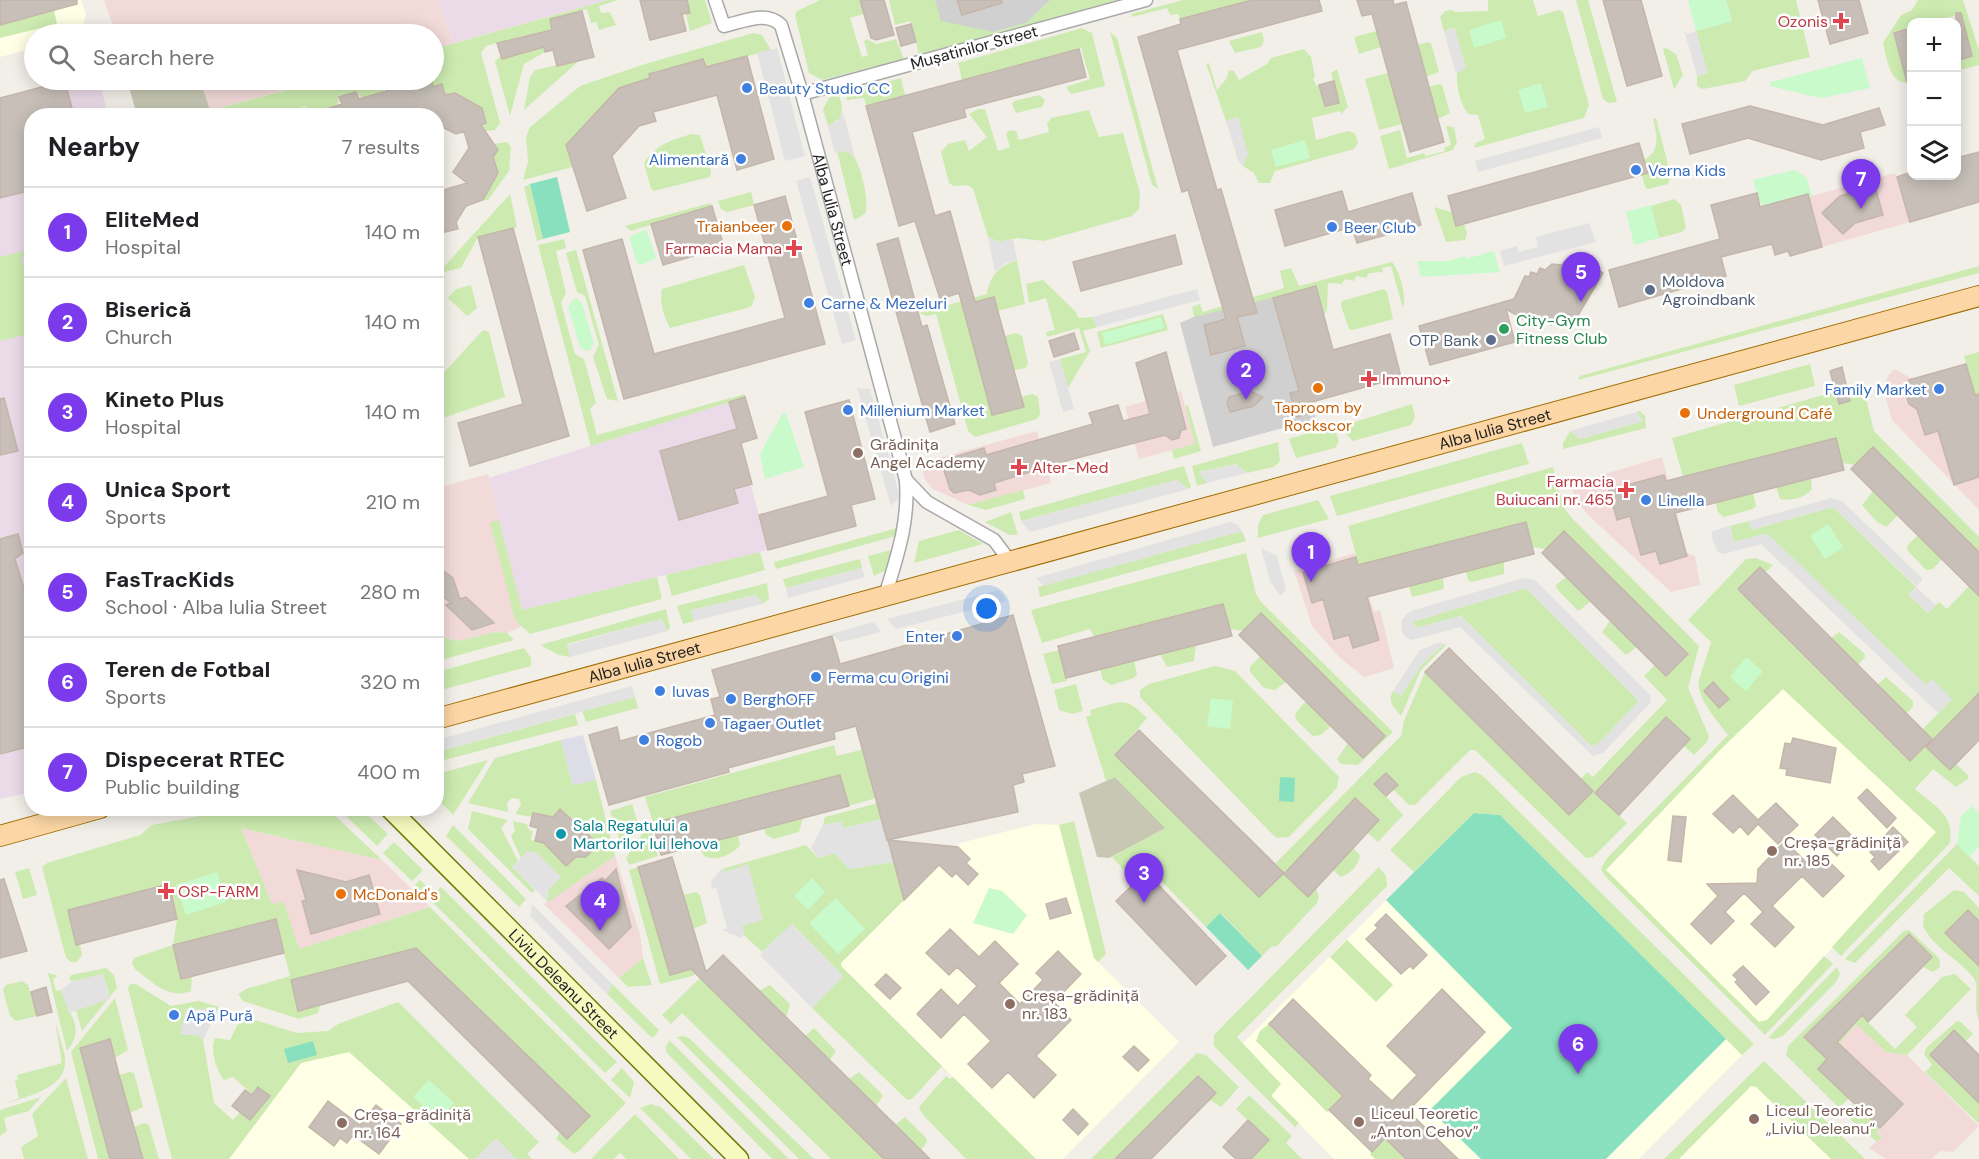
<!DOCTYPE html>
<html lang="en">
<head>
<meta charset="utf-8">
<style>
  body { margin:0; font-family:"DM Sans",sans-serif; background:#f6f6f6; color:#202124 }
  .controls { position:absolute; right:18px; top:18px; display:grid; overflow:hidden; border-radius:12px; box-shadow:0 3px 15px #0003 }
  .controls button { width:54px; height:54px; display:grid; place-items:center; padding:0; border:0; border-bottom:2px solid #e0e0e0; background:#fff; color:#202124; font:30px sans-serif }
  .you { position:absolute; left:987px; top:609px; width:21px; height:21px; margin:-15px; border:4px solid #fff; border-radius:50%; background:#1a73e8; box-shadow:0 0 0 9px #1a73e833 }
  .badge { display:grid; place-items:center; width:39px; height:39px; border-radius:50%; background:#7c3aed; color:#fff; font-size:20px; font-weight:700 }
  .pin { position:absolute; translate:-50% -50px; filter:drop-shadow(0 2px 3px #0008) }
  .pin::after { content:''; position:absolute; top:32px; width:21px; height:18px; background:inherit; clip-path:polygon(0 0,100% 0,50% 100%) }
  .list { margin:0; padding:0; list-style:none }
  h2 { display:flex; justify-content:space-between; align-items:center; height:78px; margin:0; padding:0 24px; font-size:26px }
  h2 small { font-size:20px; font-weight:400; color:#757577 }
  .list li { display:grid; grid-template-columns:39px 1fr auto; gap:18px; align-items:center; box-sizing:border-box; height:90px; padding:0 24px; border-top:2px solid #e0e0e0 }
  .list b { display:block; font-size:22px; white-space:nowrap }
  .list p { margin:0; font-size:20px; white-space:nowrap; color:#757577 }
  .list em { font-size:20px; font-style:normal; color:#757577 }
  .icon { flex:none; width:33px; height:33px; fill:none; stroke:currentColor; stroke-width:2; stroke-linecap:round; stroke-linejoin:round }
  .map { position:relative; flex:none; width:1979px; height:1159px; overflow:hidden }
  .search { position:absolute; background:#fff; box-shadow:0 3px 15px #0003; left:24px; top:24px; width:420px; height:66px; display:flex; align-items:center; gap:15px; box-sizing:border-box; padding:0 21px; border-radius:33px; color:#757577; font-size:22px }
  .panel { position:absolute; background:#fff; box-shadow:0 3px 15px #0003; left:24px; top:108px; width:420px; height:708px; border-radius:24px }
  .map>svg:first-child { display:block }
  .commercial { fill:#f2dad9 }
  .industrial { fill:#ebdbe8 }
  .education { fill:#ffffe5 }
  .religious { fill:#d0d0d0 }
  .construction { fill:#c7c7b4 }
  .grass { fill:#cdebb0 }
  .park { fill:#c8facc }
  .pitch { fill:#88e0be }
  .parking { fill:#e2e2e2; fill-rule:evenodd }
  .plaza { fill:#dddde8 }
  .building { fill:#c7bfb8; stroke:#c4b6ab; stroke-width:1.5 }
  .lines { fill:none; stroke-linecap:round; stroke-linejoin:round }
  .street-casing { stroke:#a9a9a9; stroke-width:15 }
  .secondary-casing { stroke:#707d05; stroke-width:21 }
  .primary-casing { stroke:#a06b00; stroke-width:22 }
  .street { stroke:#fff; stroke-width:12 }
  .secondary { stroke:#f7fabf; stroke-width:18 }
  .primary { stroke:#fcd6a4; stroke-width:20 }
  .health-dot { fill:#e0444e; stroke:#fff; stroke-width:2 }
  .shop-dot { fill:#3f7fe0; stroke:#fff; stroke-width:2 }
  .food-dot { fill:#e8710a; stroke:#fff; stroke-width:2 }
  .service-dot { fill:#5c6f8a; stroke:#fff; stroke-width:2 }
  .leisure-dot { fill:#2e9e5b; stroke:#fff; stroke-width:2 }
  .education-dot { fill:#8d6e63; stroke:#fff; stroke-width:2 }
  .culture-dot { fill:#0f9aa8; stroke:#fff; stroke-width:2 }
  .labels { text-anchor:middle; stroke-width:5; stroke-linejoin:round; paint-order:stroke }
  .health-label { font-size:16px; fill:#be3a42; stroke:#fff; text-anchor:end }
  .street-label { font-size:16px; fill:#222; stroke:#fff }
  .shop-label { font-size:16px; fill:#366cbe; stroke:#fff; text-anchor:start }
  .food-label { font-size:16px; fill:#c56008; stroke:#fff; text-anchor:start }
  .service-label { font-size:16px; fill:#4e5e75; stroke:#fff; text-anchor:start }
  .leisure-label { font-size:16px; fill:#27864d; stroke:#fff; text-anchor:start }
  .education-label { font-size:16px; fill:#785e54; stroke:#fff; text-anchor:start }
  .culture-label { font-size:16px; fill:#0d838f; stroke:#fff; text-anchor:start }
</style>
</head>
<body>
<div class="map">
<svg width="1979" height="1159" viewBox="0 0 1979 1159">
  <rect width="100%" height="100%" fill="#f2efe9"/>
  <path class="commercial" d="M104,0H438L454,43L434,49V34H186L185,32L177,34H116Z
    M200,80H323L210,110Z
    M1895,173L1910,222L1822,247L1808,197Z
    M1966,364L1979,408V510L1892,420L1883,388L1888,376L1894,369L1913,379Z
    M1181,391L1195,444L1139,459L1125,407Z
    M1037,431L1051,483L968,505L933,489L924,478L923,465L927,461Z
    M1662,457L1686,553L1695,556L1700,585L1671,592L1587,514L1575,499L1571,484Z
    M488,474L526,624L507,633L496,632L469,639L458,641L437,636V488Z
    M1355,553L1374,612L1380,610L1394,668L1364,677L1339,657L1312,626L1294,571Z
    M241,828L382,860L430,907L299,949L284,902L272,905Z
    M615,856L640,934L643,958L619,978L544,904Z
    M1856,1023L1886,1052L1907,1055L1979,1126L1953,1152L1940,1151L1932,1159H1886L1869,1148L1881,1137L1876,1133L1880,1128L1818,1069Z"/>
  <path class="industrial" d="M438,0H608L454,43Z
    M57,80H99L108,115L32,116V451L29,459L32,470V792L0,799V98L58,83Z
    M729,402L768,550L522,610L489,478Z"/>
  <path class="education" d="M0,0H81L86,15L83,24L73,34H34V48L0,57Z
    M1783,689L1937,832L1767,1020L1759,1022L1606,870L1721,749Z
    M1474,813L1500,815L1742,1055L1639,1159H1334L1271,1095L1242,1044Z
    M1036,824L1059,825L1094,958L1179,1042L1063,1159H1036L841,966V963L960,843Z
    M349,1052L470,1158L469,1159H229L301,1063Z
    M1750,1086H1756L1831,1159H1679Z"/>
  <path class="religious" d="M905,0H1078L1062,13L957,42H916Z
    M1272,296L1297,385L1308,388L1316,419L1213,447L1180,323L1198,315Z"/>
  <path class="construction" d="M127,80H200L210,110L189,115H137Z
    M1115,777L1166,828L1109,858L1097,857L1079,793Z"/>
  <path class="grass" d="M608,0H618L599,6L601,13L610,12L616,25L599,30L596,22L591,23L587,9L550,19L552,30L540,33L545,52L524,64L510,116L495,61L501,56L502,59L526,52L522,36L486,46L481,53L500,123L495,130L456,134L486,123L480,106L466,111L465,98L455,93L445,95L442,84L433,87L432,82L413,88L412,85L403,82L402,80H434V49Z
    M687,0H705L712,23L690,31L686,14L690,12Z
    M820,0H860L864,14L850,18L862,57L868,55L864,41L867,39L876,44L896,39L904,59L822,80L809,73L795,15L797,11Z
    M889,0H935L941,21L994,32L1026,23L1050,0H1118L919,55L911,21L895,25Z
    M1183,0H1252L1180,19L1178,14L1170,15L1167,8L1132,17L1131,14Z
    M1488,0H1533L1538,16L1559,10L1563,12L1589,105L1584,118L1474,148L1476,143L1485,139L1478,115L1468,114C1461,105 1453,80 1459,70L1466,68L1454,28L1444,31L1440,17L1445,11L1451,10L1455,12L1488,11Z
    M1576,0H1588L1617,102L1608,103L1603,99Z
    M1726,0H1796L1810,57L1753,71L1745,81L1703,89L1697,86V76L1707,73L1696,31L1732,21Z
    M1918,0H1963L1979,50V65L1957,71V61L1972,56L1961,14L1931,22H1912L1911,28L1894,33L1905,74L1911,73V82C1889,87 1887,58 1883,43L1901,15L1912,10Z
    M54,10L57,24L0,38V25Z
    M1082,28L1092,33L1105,86L1071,94L1066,87L1090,79L1081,48L962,80L958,63Z
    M1377,31L1381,47L1359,54L1354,37Z
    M1110,32L1117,38L1158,189L1152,185Z
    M1262,32L1264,41L1261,47L1235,53L1229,41Z
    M753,33L762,35L771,50L706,67L703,59L649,74L651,80L619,88L566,145L573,167L523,180L528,162L526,137L530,127L580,86L645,64Z
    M1428,42L1431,43L1439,72L1426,77L1417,45Z
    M1666,48L1676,54L1683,75L1674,89L1663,49Z
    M1304,49L1311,57L1315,77L1313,78L1316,86L1319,85L1325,106L1339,103L1331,73L1337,69L1348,107L1341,114L1340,111L1312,118L1316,140L1348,131L1355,133L1358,143L1354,149L1275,171L1270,183H1259L1254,173L1243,166L1245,158L1238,118L1226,121L1206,64L1209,63L1217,90L1227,78L1229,70L1234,71L1239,80L1267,64L1271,58Z
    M580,60L524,110L530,77L535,70Z
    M1388,73L1402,124L1379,130L1365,79Z
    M901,78L905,95L866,106L864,98L847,100L845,94Z
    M325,80H399L385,83L383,93L362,98L356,92L339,97L337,106L316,114L305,106L290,111L289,115L189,116Z
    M1439,84L1442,85L1450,113L1438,119L1429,87Z
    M839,95L842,106L841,118L828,126L823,109L830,97Z
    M1039,95L1045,100L1042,107L1016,113L1012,104L1014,101Z
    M978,109H985L998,151L1010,147L1006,134L1010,130L1016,131L1019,140L1049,132L1047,124L1051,118L1089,110L1099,137L1123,133L1140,193L1139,209L1132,216L1044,241L1017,238L1000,242L988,237L973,189L968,185L954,186L949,183L941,152L948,144L965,140L969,151L987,137L969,114Z
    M1656,118L1671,176L1668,184L1648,189L1645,187L1642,175L1644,160C1661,150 1657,136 1653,119Z
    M1446,126L1454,127L1457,142L1453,150L1389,169L1380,136L1400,130L1407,158L1424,153L1426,156L1445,151L1444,148L1451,145Z
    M692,134L700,135L711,171L710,177L654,191L651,189L644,163C657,144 671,140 692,134Z
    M507,142L511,147L509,171L488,200H483L498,173L493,157L498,150L494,144Z
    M837,151C843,150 850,150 854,157C861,166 870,204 865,214L854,220Z
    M530,184L543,239L537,241L524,187Z
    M751,192L754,205L727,212L721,209L718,201Z
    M510,194L517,227L478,237L461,268L444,272L437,281V265L441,270Z
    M1674,199L1681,205L1686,227L1682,232L1659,238L1651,206Z
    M711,203L712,206L631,231L625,226Z
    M1434,207L1452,212L1456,226L1464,224L1467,233L1465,240L1446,242Z
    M564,239L566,248L556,251L566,293L561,303L575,354L584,359L596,403L590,409L597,435L745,394V397L591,446L538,245Z
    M31,249V256L21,258L31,298V333L0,341V257Z
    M576,250L618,401L607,399L593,357L599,345L585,296L577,292L566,253Z
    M1017,260L1025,304L998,311L994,297L963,306L992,415L1024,407L1021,397L1033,394L1038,397L1040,414L1037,419L975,437L968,431L936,314L927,316L919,313L987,294C990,275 999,266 1017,260Z
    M1392,262C1400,271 1407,297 1403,308L1391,266L1382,268L1383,272L1369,273L1366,278L1356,276L1354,281L1345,279L1342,284L1328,283L1327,310L1324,316L1315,287L1194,317L1192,307L1200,304L1203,312L1284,288L1280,271L1291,268L1299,286Z
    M744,265L755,297L751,307L670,328C664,317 659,301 662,289Z
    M1979,266V273L1578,380L1580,376Z
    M1043,280L1076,312L1078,318L1092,317L1097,327L1083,331L1090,351L1068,388L1060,359L1086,352L1079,328L1047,337L1046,332L1055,330L1046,298L1029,303L1026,284Z
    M471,285L477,308L467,316L448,298L456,289Z
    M1384,289L1387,292L1393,319L1353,330L1349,329L1341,306L1342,301Z
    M1163,314L1168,330L1101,348L1097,332Z
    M483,330L489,332L505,397L437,420V380Z
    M1016,333L1022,336L1028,363L1026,368L1014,370L1005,336Z
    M1979,352V408L1964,356Z
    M1810,364L1815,386L1739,406L1734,385Z
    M1862,384L1874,431L1979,537V552L1873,447L1855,465L1842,463L1835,438L1683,477L1672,438Z
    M1412,404L1415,417L1411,425L1353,441L1344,432L1345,425Z
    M1188,405L1201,451L1174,459L1172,450L1195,444L1185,406Z
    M1640,411L1645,416L1646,428L1563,449V443L1570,431L1580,439L1643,421L1636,412Z
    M1333,425L1339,441L1335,448L1296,458L1289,439Z
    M1278,442L1280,461L1274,467L1247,473L1236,464L1199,472L1207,483L1197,486L1192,466Z
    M1522,443L1529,464L1337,516L1330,496Z
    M1184,466L1191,487L1188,489L1177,480L1021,521L1019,512Z
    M1553,467L1564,508L1572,518L1699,646L1688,688L1709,736L1707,742L1694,755L1684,746L1690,739L1666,717L1595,793L1627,823L1593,857L1586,858L1475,750H1470L1415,805H1409L1393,789L1386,773L1375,784L1403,815L1378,842L1368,833L1379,820L1355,798L1316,888L1319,897L1317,903L1277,946L1271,947L1262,956L1221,913L1206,927L1145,864L1130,877L1112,857L1165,828L1115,777L1106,781L1086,717L1091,715L1090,710C1120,703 1123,694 1147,718L1116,755L1259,897L1283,873L1275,864L1401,736L1404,721L1425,672L1569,815L1593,791L1581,779L1587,772L1593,777L1667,700L1644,676L1655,665L1666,676L1688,653L1564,531L1546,549L1533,547L1526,522L1359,565L1348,526Z
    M1811,478L1812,489C1805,498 1791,501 1780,499L1776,487Z
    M1023,490L1025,499L986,510L968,505Z
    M1873,491L1898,515L1886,527L1877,522L1862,505Z
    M1753,493L1756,506L1753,509L1724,517L1718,512L1716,503Z
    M1318,500L1329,519L1258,538V525L1263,515Z
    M1833,507L1916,587L1909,595L1928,613L1939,602L1947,609L1969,586L1979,589V693L1927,747L1950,770L1956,764L1968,775V779L1956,787L1933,769L1915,789C1935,807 1954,813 1950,843L1841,956L1832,947L1936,832L1783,689L1721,749L1606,870L1759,1022L1767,1020L1824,956L1833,964L1765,1035L1605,876L1601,869L1607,858L1728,735C1716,719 1701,704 1698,683L1711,642L1688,620L1746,559L1756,558L1773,565L1765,573L1760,567L1738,589L1909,761L1932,739L1922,730L1952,699L1926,685L1765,534L1734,542L1730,526L1749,521L1752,530Z
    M1011,512L1018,535H1010L985,522Z
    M499,520L522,610L657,577L662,599L530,634L515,620L490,522Z
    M897,528L896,536L776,569L774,562Z
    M959,530L983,544L914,563L919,541Z
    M1242,531L1246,541L1040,597L1038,587Z
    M1918,535L1942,559L1933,569L1926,570L1908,551L1907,546Z
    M895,549L888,569L874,576L868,556Z
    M760,552L765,570L672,596L666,575Z
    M1246,553L1256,594L1261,602L1393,732L1358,765L1341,764L1337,759L1348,743L1363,758L1385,736L1261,613L1243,631L1230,629L1223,604L1094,637L1090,629L1042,643L1031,610Z
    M860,559L862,568L786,588L783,579Z
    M1504,561V574L1471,582L1468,580L1466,571Z
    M1443,577L1444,589L1412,597L1409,586Z
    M1566,577L1591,601L1580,610H1577L1557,589L1556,585Z
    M767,583L769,599L763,604L756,595L692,610L694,621L683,624L677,606Z
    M1526,588L1637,699V703L1597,745L1591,746L1461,616L1417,628L1412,622Z
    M666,609L670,627L668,631L661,619L567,644L570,657L559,655L540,645Z
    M1610,621L1637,647L1626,655L1602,632Z
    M496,632L507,633L514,640L437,661V636L458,641Z
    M1839,632L1864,653L1865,657L1858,665L1831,638Z
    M1444,644L1446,645L1421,670L1401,716C1394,707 1387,702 1393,691L1401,695L1422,664Z
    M1196,645L1194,661L1167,667L1160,654Z
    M524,648L531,658V666L437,691V672Z
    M1059,650L1067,681L1052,684L1043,654Z
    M1260,656L1286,682L1275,690L1264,688L1250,672V667Z
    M1134,661L1137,674L1134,678L1111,685L1103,680L1100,670Z
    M1215,666L1235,671L1339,777L1337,788L1289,837L1277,838L1271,833L1140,697V690L1149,684Z
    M1886,677L1913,701V707L1906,714L1877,685Z
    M1076,684L1083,711L1072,714L1059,710L1054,690Z
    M635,697L638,708L586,722L582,711Z
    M1306,701L1331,726L1321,735L1313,736L1296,720L1295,714Z
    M575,714L578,725L437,762V752Z
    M561,740L573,785L596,780L615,856L548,902L546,900L549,896L528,851L521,858L511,836L515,831L513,821L527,824L529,830L533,831L531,840C551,843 566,856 586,857L597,844L561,809L553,817L533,813L532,817L515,814L521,805L519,799L512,798L507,803L508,812L468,803L495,758Z
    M834,745L837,756L864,749L876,798L849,806L840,775L653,823L645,797Z
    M488,760L453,815L437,798V774Z
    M1475,772L1483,776L1754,1044L1742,1055L1500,815L1474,813L1414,872L1390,850L1461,777Z
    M878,803L882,819L843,828L841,822L823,825L825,817Z
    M632,804L639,827L623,851L610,811Z
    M353,808L361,809L388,834L377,846L346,816Z
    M237,809H328L382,860L241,828L272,904L284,902L299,949L430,907L626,1103L579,1151L574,1154L556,1139L560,1132L567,1139L590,1116L416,948L292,980L321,1004L318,1013L299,1019L243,1001L238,994L246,989L290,976L275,919L173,945L181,979L192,976L191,991C169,1000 152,982 135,969L132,963L134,958L173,945L177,919L168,884L68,910L76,944H80L82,955L77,962H71L66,958L42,867L47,863L140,835L152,825Z
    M472,811L508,820L501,828L518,861L512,867L535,890L532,893L468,829Z
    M803,818L799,832L774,839L766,835L764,828Z
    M1074,821L1106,954L1098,962L1094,958L1059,825Z
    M453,825L526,899L519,907L446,836Z
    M651,827L658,856L629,865L626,858L646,828Z
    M738,835L740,845C734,855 712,863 703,855L700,845Z
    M394,842L423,870L412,881L383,853Z
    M1957,844L1979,866V896L1949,868L1855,963L1845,959Z
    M806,845L818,858L835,853L849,869L894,862L904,900L841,963V966L942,1066L912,1099L907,1100L812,1008L843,976L792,924L762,952L744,935L742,926L748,865L725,872L722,869Z
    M1353,848L1360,855C1358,866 1351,873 1341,877L1333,870Z
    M638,867L670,974L703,965L693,976L660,984L629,870Z
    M1379,867L1386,876L1387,886L1237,1037L1281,1084L1271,1096L1299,1123L1295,1127L1214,1046V1035Z
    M29,868L37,895L23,899L15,872Z
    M420,880L434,894L441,887L617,1062L605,1073L415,885Z
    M1954,890L1964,892L1979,908V921L1968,910L1945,933L1979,966V1021C1973,1008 1979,993 1975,980C1961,960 1933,948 1923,926L1924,914Z
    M697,892L700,895L707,923L693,929L683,895Z
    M1909,930L1939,958L1940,967L1933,972L1923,967L1932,957L1909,934L1845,999L1895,1049L1917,1027L1905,1015L1942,977L1955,974L1971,989L1907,1055L1886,1052L1856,1024L1818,1069L1849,1098L1839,1108L1786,1055L1788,1046L1904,931Z
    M1347,940L1393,985L1376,1002L1330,957Z
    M643,958L652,985L628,987L619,978Z
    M1837,967L1840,974L1836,982L1783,1036L1774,1039L1768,1038Z
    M106,968L114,975L117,988L82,1031L76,1010L110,998L103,974L74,982L69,979L71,975Z
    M48,973L58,976L53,979L56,991L61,990C69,1016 86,1027 67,1051Z
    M700,978L884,1159H831L682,1013L671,1024L662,1015Z
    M22,981L28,985L37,1016L16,1021L10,1016L3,990L6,985Z
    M130,984H136L171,1006L199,1001L219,1007L218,1010L186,1009L181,1034L198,1035L203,1040L214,1103L233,1120L240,1112L250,1120L263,1104L233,1077L224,1080C216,1071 210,1049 215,1038L230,1040L240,1020L245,1017L297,1033L328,1031L338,1024L398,1002L539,1142L527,1154L532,1159H516L496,1139L475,1159H469L349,1052L301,1063L229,1159H172L128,989Z
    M612,984L659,1030L654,1037H651L607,994Z
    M770,985L790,1004L786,1017L759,991Z
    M115,998L128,1050L115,1058L109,1040L80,1048L110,1159H98L71,1052Z
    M55,1021C58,1033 64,1047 65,1059C68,1090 22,1098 0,1105L19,1098L15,1081L18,1079L17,1075L62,1063Z
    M1957,1021L1961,1022L1973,1034L1965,1042L1953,1030L1930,1055L1979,1103V1124L1925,1072L1932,1065L1924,1054L1926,1048Z
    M1269,1024L1343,1096L1327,1112L1256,1041L1260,1031Z
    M814,1028L836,1051L830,1060L805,1036Z
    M683,1036L689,1038L814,1159H799L677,1037Z
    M670,1040V1041L789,1159H772L666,1052V1046Z
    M1197,1053L1206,1055L1239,1087L1221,1107L1210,1100L1215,1093L1198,1076L1115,1159H1091Z
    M1764,1061L1865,1159H1831L1756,1087L1751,1086L1679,1159H1664Z
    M622,1068L634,1082L630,1098L611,1080Z
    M130,1072L134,1073L143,1107L130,1113L119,1075Z
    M859,1072L881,1093L883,1096L876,1106L849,1079Z
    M946,1076L950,1079L953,1077L1036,1159H966L923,1115L919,1107Z
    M66,1078L88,1159H24L21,1147L38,1136L32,1114Z
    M1249,1095L1292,1136L1286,1143L1302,1159H1251L1269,1140L1236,1109Z
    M41,1097L29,1111L4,1118L7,1131L0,1136V1110Z
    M1854,1103L1880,1128L1876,1133L1882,1137L1877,1142L1844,1114Z
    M651,1104L661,1107L714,1159H691L640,1108Z
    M635,1114L679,1159H626L620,1153L614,1159H591Z
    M905,1117L926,1138L927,1141L921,1151L895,1125Z
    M144,1123L149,1125L159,1159H143L134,1127Z
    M1385,1138L1406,1159H1375L1370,1154Z"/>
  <path class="park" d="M1688,0H1726L1732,21L1696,31Z
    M1501,20L1506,38L1474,48L1469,30Z
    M1862,58L1870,88L1821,98L1770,86L1771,82Z
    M1541,83L1548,107L1525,113L1518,90Z
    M1305,140L1310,158L1276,167L1271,150Z
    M1794,170L1806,177L1812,196L1808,197L1807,194L1777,202L1770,209L1760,203L1753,180Z
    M1651,205L1659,238L1634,245L1626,212Z
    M644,230L647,231L656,258L641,265L637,263L629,237Z
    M1494,251L1500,272L1421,277L1417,261H1447L1465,256L1466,259Z
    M573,299H578L582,303L594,344L590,350L586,351L580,347L568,307Z
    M1161,317L1164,328L1105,345L1102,333Z
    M786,413L804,467L765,479L760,454L782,414Z
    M1828,524L1843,547L1825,559L1810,536Z
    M1746,657L1763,671L1746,691L1730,677Z
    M1211,698L1233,701L1230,729L1207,726Z
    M1972,806L1979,813V847L1969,857L1957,844L1961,816Z
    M217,872L226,902L186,915L176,885Z
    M812,878L825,892L808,910L794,896Z
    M989,888L1002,891L1027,915L1013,934L973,923Z
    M836,898L865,929L838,954L809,923Z
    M429,1080L454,1103L438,1120L413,1097Z"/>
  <path class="pitch" d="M557,177L570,232L543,239L530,184Z
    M1280,777L1295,778L1294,802L1279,801Z
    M1474,813L1500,815L1726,1039L1606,1159H1481L1430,1110L1512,1028L1386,900Z
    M1220,913L1262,956L1248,970L1206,927Z
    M313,1041L317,1055L288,1063L284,1049Z"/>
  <path class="parking" d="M1455,28L1466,68L1456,74L1444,31Z
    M1684,30L1688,34L1696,31L1708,73L1697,76Z
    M777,48L805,156L785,161L757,53Z
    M843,112L855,158L847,151L835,153L828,126L838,121Z
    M1238,117L1248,154L1243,166L1238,160L1226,121Z
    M1599,127L1602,138L1478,172L1475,161Z
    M810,177L856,340L842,344L796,181Z
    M1589,223L1596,242L1504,266L1500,251L1517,246L1519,252L1538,247L1536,237Z
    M988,237L1000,242L1013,239L1017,260L1006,263L995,272Z
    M1197,289L1200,300L1097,327L1092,317Z
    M1060,359L1074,409L1063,412L1049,362Z
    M857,388L870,389L900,497L891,506Z
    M1636,412L1643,421L1580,439L1570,431Z
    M1236,464L1247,473L1207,483L1199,472Z
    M1177,480L1188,489L1030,532L1021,521Z
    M1831,498L1842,501L1923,579L1916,587L1936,605L1929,613L1908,595L1916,586L1833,507L1751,530L1749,521Z
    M1230,522L1238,525L1242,531L1043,586L1036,578Z
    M1730,526L1734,542L1765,534L1771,537L1926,685L1932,679L1952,699L1938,713L1761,544L1724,554L1718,552L1711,536L1713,531Z
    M1261,548L1277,556L1286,590L1280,596L1270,581Z
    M862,568L865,577L788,598L786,588Z
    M1524,578L1535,580L1650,695L1651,702L1603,753L1593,756L1460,627L1412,640L1405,637L1402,631L1401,621L1407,614L1414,610ZM1526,588L1637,699V703L1597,745L1591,746L1461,616L1417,628L1412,622Z
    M999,590L1007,601L896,629L887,619Z
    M756,595L763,604L694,621L691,610Z
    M661,619L668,631L570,657L567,645Z
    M874,622L881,632L841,642L831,634Z
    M1440,642L1444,644L1422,664L1401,696L1393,691L1420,650Z
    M632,686L635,697L437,752V740Z
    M882,819L894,862L849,869L835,853L818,858L811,848L823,825L842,822L843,828Z
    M528,851L537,853L561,877L546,893L549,896L546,900L512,867Z
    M748,864L763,920L742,926L744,935L741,938L722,930L727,928L716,888L711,889L712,880L722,869L725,872Z
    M532,904L612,984L607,994L530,916Z
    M791,924L843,976L812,1008L760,955Z
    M103,974L110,999L69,1013L61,990L71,982Z
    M186,1009L218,1010L203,1040L198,1035L180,1034Z
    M496,1138L516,1159H475Z"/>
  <path class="plaza" d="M583,735L596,780L573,785L561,740Z"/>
  <path class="building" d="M0,0H77V4L0,25Z
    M640,0H687L690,13L682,14L686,31L650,40Z
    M860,0H884L894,35L876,40L871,38Z
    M957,0H1001L1002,3L962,15Z
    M1252,0H1319L1322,11L1177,50L1217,190L1221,189L1257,313L1237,317L1245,346L1211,355L1204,325L1226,319L1188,190L1182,192L1138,37L1181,24L1180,19Z
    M1357,0H1393L1394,5L1406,2L1444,142L1410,152L1372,14L1362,16Z
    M1603,0H1641L1662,76L1627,86Z
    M1818,0H1859L1868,33L1830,44Z
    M582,11L594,57L557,66L553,50L545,52L544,47L502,59L497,43L552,30L550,19Z
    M1956,13H1961L1972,56L1956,61Z
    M911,24L916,42L901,46L896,28Z
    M1911,28V82H1907L1894,33Z
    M1079,49L1086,77L964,109L966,117L912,132L935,216L950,211L975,302L994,297L1024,407L992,415L959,293L940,299L915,221L899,226L866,106Z
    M747,56L774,159L737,170L717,95L653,112L656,121L639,126L612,156L626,198L587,211L566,145L619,88L650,78L649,74L703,59L706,67Z
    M399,80H402L404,87L432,81L433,87L442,84L445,95L455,93L482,108L486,123L481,125L498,150L493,157L498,173L483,200L466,206L456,222L458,229L436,234V192L467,183L453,172L469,148L464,131L456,134L436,124V116H315L314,113L342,104L339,97L356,92L359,99L387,91L385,83Z
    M65,81L74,116H32V190L0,198V98Z
    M1334,81L1339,103L1325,106L1319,85Z
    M1750,106L1823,125L1879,108L1885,125L1860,132L1864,148L1821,160L1748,138L1690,154L1682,124Z
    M1639,143L1648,173L1456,226L1448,196Z
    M1979,152V202L1910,222L1897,177L1911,172V176H1956V158Z
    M1875,186L1883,215L1855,223L1843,234L1822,213L1840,196Z
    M1342,191L1348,212L1412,193L1421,225L1357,243L1352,227L1285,246L1275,210Z
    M1757,193L1760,207L1808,194L1822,247L1790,256L1788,251L1775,255L1772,244L1721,257L1726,276L1619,307L1609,270L1720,239L1711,205Z
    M785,196L825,344L624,399L583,250L622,239L654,354L785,318L754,205Z
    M712,206L724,247L663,265L651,224Z
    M513,228L569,436L470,466L458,423L523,404L478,237Z
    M1175,235L1182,264L1081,291L1073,262Z
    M898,238L922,327L927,325L955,424L930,432L877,244Z
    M1565,261L1571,264L1574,261L1581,265L1583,261L1603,273L1576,319L1566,313L1562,321L1555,317L1551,325L1543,320L1539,328L1506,309L1515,342L1430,365L1419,326L1514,299L1525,276L1529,277L1531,272L1537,274L1540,268L1545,270L1552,264L1562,265Z
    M1316,286L1333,350L1390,334L1401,377L1312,402L1315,412L1296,417L1290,393L1299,391L1273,298Z
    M1074,333L1079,349L1054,357L1049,341Z
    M1166,352L1186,429L1181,430L1179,438L1172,440L1165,435L1073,459L994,483L996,490L980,495L969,490L954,493L950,489L941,461L984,448L986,455L1093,424L1089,413L1118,405L1123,421L1150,414L1136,363Z
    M1966,364L1975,395L1979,394V477L1954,485L1938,431L1925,435L1917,409L1909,404L1904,388L1909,380Z
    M1842,367L1850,401L1839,404L1830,371Z
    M1250,391L1263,397L1254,406L1230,412L1227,403L1229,397Z
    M745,397L757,438L741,443L752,484L734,489L738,503L679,520L660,451L737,429L729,402Z
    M4,398L18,451L0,455V399Z
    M849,400L875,499L851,505L856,526L768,550L759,515L828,496L805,412Z
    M1836,438L1844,470L1675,513L1687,556L1660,564L1656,551L1641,555L1630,516L1617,520L1609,490L1664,475L1666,481Z
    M1873,447L1979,552V596L1851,469Z
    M1526,522L1534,554L1367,597L1379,640L1353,648L1349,635L1334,639L1323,599L1312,603L1303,572L1356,557L1358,565Z
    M1564,531L1688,654L1666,676L1542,553Z
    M18,534L23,553L15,559L32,614V746L0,754V539Z
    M436,565L453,578L460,599L466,597L494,623L472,630L446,605L451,603L436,591Z
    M1760,567L1932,739L1910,761L1738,589Z
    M1223,604L1232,636L1066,678L1058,646Z
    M1261,613L1385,736L1363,758L1239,635Z
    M1013,615L1055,766L1022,774L1024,782L1013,785L1018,812L887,840L856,726L834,732L835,739L728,768L729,772L609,805L589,735L617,727L620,741L715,715L711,699L720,697L712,670L832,636L840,664Z
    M1449,648L1593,791L1569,815L1425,672Z
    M1713,682L1729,699L1719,708L1704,691Z
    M1979,693V740L1950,770L1926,747Z
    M1666,717L1690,739L1619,815L1595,793Z
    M1139,730L1284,873L1259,897L1115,755Z
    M1793,738L1836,748L1830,783L1786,775L1787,769L1780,768L1785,743L1791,744Z
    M1386,773L1398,785L1386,796L1374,784Z
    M840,775L849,806L661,855L653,823Z
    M1867,789L1896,818L1887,828L1858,798Z
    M1733,795L1758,820L1776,803L1798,825L1778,844L1758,824L1748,835L1740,826L1733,833L1713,814Z
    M1355,798L1379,820L1308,897L1284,874Z
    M560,809L598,844L586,857H576L566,866L544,843L535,841L538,828L530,826L533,813L553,817Z
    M1673,816L1686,817L1681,862L1668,860Z
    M1833,817L1854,838L1837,856L1815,835Z
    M1893,827L1908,842L1879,870L1871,861L1875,857L1870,852Z
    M888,840L958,847L970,859L966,863L978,874L968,885L956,873L952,877L939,865L904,900Z
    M1785,841L1812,868L1823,856L1844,876L1823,897L1802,876L1772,906L1794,927L1775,947L1751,924L1763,912L1744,893L1725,912L1734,921L1711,944L1691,924L1718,896L1707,884L1757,883L1758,869Z
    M672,857L706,972L723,955L930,1159H884L691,969L670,975L638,867Z
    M616,869L631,927L609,949L566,906L602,878L605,881Z
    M297,870L346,882L369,875L380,914L311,934L302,901L306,900Z
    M1146,872L1226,956L1196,985L1116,901Z
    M4,879L27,951L0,958V880Z
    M169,884L177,919L76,945L68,910Z
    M1066,898L1071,913L1050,919L1046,904Z
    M1968,910L1979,921V966L1945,933Z
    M1386,914L1427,955L1413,969L1410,966L1401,974L1366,939L1378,928L1375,925Z
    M276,919L284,953L181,979L173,945Z
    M950,929L979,957L995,941L1018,964L999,983L1020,1004L1043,980L1036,973L1058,951L1081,974L1054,1002L1071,1020L1036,1056L1056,1075L1034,1098L1008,1072L992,1088L968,1064L991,1041L964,1014L941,1038L917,1014L941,989L958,1006L977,986L957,967L949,975L926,953Z
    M1909,934L1932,957L1868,1022L1862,1015L1837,1042L1903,1104L1880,1128L1818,1069L1827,1059L1804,1037Z
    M416,948L590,1116L567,1139L408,981L298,1011L291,980Z
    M1743,966L1769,992L1756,1005L1735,982L1738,980L1733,975Z
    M886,974L901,988L890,999L875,985Z
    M46,987L52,1012L37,1016L31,992Z
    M1442,989L1485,1032L1408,1111L1458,1159H1406L1385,1138L1372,1152L1329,1110L1343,1096L1269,1024L1293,999L1371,1075L1368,1079L1392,1101L1417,1075L1387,1046Z
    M1954,1030L1979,1055V1103L1930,1055Z
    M110,1039L119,1075L143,1159H110L80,1048Z
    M1134,1046L1149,1060L1138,1071L1123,1057Z
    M1198,1076L1216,1093L1151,1159H1115Z
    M258,1087L270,1096L250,1120L232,1106L245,1090L252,1095Z
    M328,1101L360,1125L376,1105L401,1124L379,1154L353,1135L347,1143L340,1138L334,1146L309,1127Z
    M1073,1109L1088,1124L1078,1135L1063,1120Z
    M1248,1120L1269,1140L1251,1159H1236L1223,1147Z"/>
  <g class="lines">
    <g class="street-casing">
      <g id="street">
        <path id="s1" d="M715,0L724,26C742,22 766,10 781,25L802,94L906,480C909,522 898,553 886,593"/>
        <path d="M802,94L1146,0"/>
        <path d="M906,480L927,502L994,540L1009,560"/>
      </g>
    </g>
    <g class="secondary-casing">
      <g id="secondary">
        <path id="s2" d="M389,808L739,1159"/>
      </g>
    </g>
    <g class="primary-casing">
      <g id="primary">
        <path id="s3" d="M436,719L1979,296"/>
        <path d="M0,836L100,808"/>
      </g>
    </g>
    <use href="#street" class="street"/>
    <use href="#secondary" class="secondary"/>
    <use href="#primary" class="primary"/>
  </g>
  <g class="health-dot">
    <path d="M1838 12h6v6h6v6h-6v6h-6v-6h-6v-6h6z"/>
    <path d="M791 239h6v6h6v6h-6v6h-6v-6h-6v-6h6z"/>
    <path d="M1366 370h6v6h6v6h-6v6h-6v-6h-6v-6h6z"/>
    <path d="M1016 458h6v6h6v6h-6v6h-6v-6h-6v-6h6z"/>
    <path d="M1623 481h6v6h6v6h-6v6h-6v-6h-6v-6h6z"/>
    <path d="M163 882h6v6h6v6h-6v6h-6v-6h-6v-6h6z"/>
  </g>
  <g class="shop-dot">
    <circle cx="747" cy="88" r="6"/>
    <circle cx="741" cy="159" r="6"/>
    <circle cx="1636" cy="170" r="6"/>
    <circle cx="1332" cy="227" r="6"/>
    <circle cx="809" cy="303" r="6"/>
    <circle cx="1939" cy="389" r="6"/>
    <circle cx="848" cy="410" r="6"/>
    <circle cx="1646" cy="500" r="6"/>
    <circle cx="957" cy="636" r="6"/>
    <circle cx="816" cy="677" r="6"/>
    <circle cx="660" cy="691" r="6"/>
    <circle cx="731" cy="699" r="6"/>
    <circle cx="710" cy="723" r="6"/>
    <circle cx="644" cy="740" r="6"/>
    <circle cx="174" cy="1015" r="6"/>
  </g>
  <g class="food-dot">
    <circle cx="787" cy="226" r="6"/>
    <circle cx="1318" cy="388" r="6"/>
    <circle cx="1685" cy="413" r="6"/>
    <circle cx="341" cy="894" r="6"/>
  </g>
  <g class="service-dot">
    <circle cx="1650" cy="290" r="6"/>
    <circle cx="1491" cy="340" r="6"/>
  </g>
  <circle class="leisure-dot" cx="1504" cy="329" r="6"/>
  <g class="education-dot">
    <circle cx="858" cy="453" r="6"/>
    <circle cx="1772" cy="851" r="6"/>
    <circle cx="1010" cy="1004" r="6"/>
    <circle cx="1754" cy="1119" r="6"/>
    <circle cx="1359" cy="1122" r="6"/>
    <circle cx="342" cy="1123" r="6"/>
  </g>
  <circle class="culture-dot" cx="561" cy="834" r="6"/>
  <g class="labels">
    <g class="health-label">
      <text x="1828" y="27">Ozonis</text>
      <text x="782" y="254">Farmacia Mama</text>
      <text x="1382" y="385" text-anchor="start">Immuno+</text>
      <text x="1032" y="473" text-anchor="start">Alter-Med</text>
      <text x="1614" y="487">Farmacia<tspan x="1614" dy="18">Buiucani nr. 465</tspan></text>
      <text x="178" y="897" text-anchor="start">OSP-FARM</text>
    </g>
    <g class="street-label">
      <text transform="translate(974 47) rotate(-15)" y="6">Mușatinilor Street</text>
      <text dy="6" stroke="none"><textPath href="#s1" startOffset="279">Alba Iulia Street</textPath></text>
      <text dy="6" stroke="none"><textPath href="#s3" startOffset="1098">Alba Iulia Street</textPath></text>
      <text dy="6" stroke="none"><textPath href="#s3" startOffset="216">Alba Iulia Street</textPath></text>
      <text dy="6" stroke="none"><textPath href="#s2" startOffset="248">Liviu Deleanu Street</textPath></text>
    </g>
    <g class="shop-label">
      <text x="759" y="94">Beauty Studio CC</text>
      <text x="729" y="165" text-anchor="end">Alimentară</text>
      <text x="1648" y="176">Verna Kids</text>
      <text x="1344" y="233">Beer Club</text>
      <text x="821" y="309">Carne &amp; Mezeluri</text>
      <text x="1927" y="395" text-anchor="end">Family Market</text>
      <text x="860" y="416">Millenium Market</text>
      <text x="1658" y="506">Linella</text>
      <text x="945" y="642" text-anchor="end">Enter</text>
      <text x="828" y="683">Ferma cu Origini</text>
      <text x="672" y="697">Iuvas</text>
      <text x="743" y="705">BerghOFF</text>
      <text x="722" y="729">Tagaer Outlet</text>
      <text x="656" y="746">Rogob</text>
      <text x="186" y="1021">Apă Pură</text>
    </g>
    <g class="food-label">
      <text x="775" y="232" text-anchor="end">Traianbeer</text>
      <text x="1318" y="413" text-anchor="middle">Taproom by<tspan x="1318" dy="18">Rockscor</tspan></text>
      <text x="1697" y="419">Underground Café</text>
      <text x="353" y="900">McDonald's</text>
    </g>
    <g class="service-label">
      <text x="1662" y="287">Moldova<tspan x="1662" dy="18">Agroindbank</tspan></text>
      <text x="1479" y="346" text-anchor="end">OTP Bank</text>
    </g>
    <g class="leisure-label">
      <text x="1516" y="326">City-Gym<tspan x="1516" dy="18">Fitness Club</tspan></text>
    </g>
    <g class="education-label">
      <text x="870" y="450">Grădinița<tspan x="870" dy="18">Angel Academy</tspan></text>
      <text x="1784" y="848">Creșa-grădiniță<tspan x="1784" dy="18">nr. 185</tspan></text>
      <text x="1022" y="1001">Creșa-grădiniță<tspan x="1022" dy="18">nr. 183</tspan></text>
      <text x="1766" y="1116">Liceul Teoretic<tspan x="1766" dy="18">„Liviu Deleanu“</tspan></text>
      <text x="1371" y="1119">Liceul Teoretic<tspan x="1371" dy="18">„Anton Cehov”</tspan></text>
      <text x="354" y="1120">Creșa-grădiniță<tspan x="354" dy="18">nr. 164</tspan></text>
    </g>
    <g class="culture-label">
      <text x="573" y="831">Sala Regatului a<tspan x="573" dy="18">Martorilor lui Iehova</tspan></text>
    </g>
  </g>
</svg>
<div class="controls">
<button>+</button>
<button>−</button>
<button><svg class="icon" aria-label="layers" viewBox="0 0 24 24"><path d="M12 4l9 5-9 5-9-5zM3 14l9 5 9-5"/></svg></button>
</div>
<div class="you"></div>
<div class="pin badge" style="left:1311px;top:582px">1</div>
<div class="pin badge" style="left:1246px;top:400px">2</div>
<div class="pin badge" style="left:1144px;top:903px">3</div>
<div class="pin badge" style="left:600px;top:931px">4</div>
<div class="pin badge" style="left:1581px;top:302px">5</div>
<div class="pin badge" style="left:1578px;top:1074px">6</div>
<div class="pin badge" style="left:1861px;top:209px">7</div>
<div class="search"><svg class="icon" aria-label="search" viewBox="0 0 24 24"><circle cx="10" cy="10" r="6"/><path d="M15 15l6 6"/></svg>Search here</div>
<section class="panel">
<h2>Nearby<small>7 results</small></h2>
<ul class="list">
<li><span class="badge">1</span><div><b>EliteMed</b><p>Hospital</p></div><em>140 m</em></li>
<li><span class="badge">2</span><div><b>Biserică</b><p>Church</p></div><em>140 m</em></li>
<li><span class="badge">3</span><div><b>Kineto Plus</b><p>Hospital</p></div><em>140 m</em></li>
<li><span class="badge">4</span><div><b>Unica Sport</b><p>Sports</p></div><em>210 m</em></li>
<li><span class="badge">5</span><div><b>FasTracKids</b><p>School · Alba Iulia Street</p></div><em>280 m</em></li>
<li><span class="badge">6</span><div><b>Teren de Fotbal</b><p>Sports</p></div><em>320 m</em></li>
<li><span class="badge">7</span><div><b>Dispecerat RTEC</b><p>Public building</p></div><em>400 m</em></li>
</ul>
</section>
</div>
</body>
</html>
